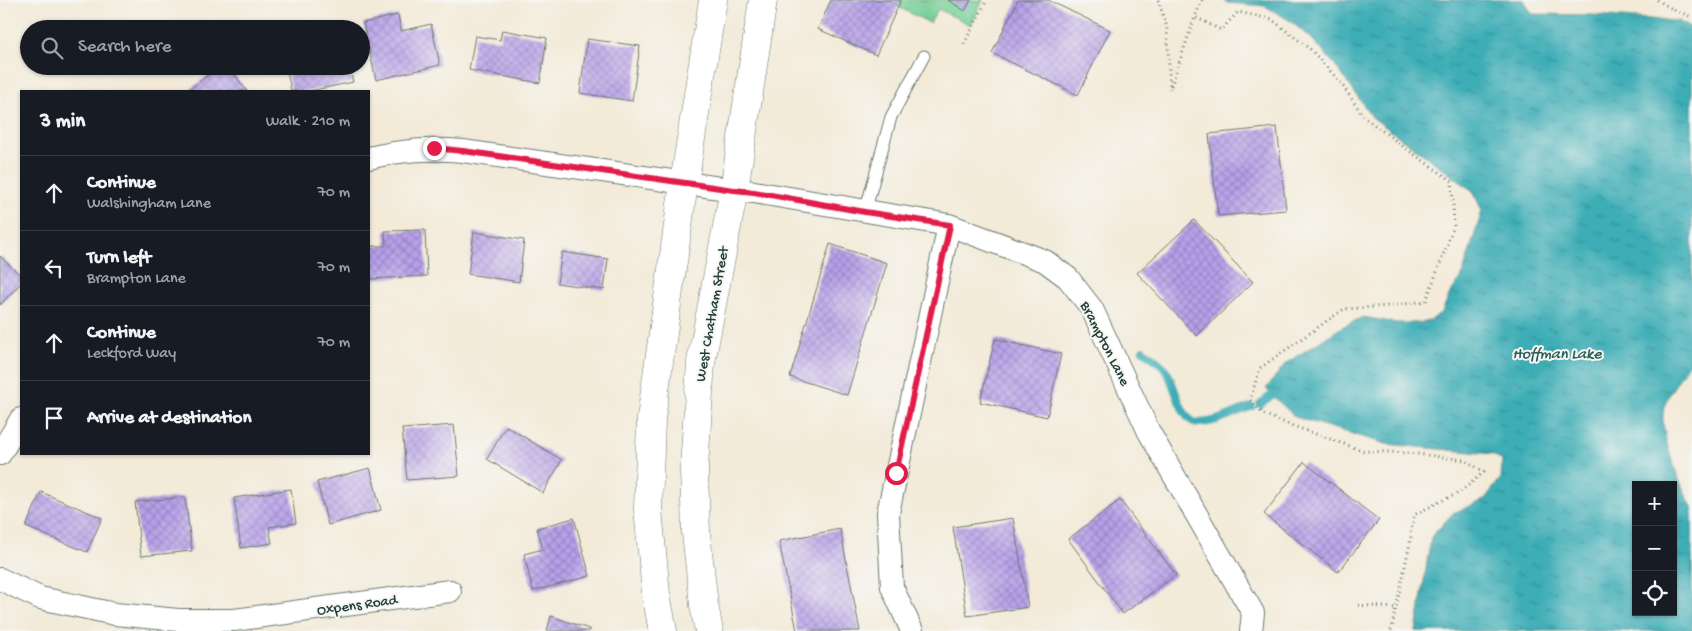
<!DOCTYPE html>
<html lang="en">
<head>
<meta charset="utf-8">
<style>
  body { margin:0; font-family:"Gochi Hand",sans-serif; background:#20242c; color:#f1f3f6 }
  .controls { position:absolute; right:15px; bottom:15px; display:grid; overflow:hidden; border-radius:0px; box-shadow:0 1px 4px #0004 }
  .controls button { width:45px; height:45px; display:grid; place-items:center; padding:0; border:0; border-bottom:1px solid #363941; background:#171b24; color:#f1f3f6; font:25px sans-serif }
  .stop { position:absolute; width:15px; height:15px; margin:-11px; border:4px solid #e11d48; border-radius:50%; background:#fff }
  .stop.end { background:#e11d48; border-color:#fff; box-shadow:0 1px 5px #0008 }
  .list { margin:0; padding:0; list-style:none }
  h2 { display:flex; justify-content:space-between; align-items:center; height:65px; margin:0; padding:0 20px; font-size:21px }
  h2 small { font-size:16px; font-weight:400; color:#9ea1a6 }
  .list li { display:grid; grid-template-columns:32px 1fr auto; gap:15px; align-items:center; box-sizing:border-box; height:75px; padding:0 20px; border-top:1px solid #363941 }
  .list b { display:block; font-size:19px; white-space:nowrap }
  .list p { margin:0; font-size:16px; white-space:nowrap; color:#9ea1a6 }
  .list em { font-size:16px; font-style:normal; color:#9ea1a6 }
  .icon { flex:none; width:28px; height:28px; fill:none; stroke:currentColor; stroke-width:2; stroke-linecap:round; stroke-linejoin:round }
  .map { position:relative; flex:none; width:1692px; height:631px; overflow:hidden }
  .search { position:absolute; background:#171b24; box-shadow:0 1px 4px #0004; left:20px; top:20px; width:350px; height:55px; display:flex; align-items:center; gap:12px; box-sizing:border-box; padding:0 18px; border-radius:28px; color:#9ea1a6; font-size:19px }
  .panel { position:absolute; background:#171b24; box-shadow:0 1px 4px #0004; left:20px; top:90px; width:350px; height:365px; border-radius:0px }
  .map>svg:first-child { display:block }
  .pitch { fill:#76d097; stroke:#4a8666 }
  .water { fill:url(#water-ripples); stroke:#2e7575; fill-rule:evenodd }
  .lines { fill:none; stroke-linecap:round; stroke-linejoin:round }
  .stream { stroke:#3cadb6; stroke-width:8 }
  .building { fill:url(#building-cross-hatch) }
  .service-casing { stroke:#697a6d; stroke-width:13 }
  .minor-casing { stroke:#697a6d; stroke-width:24 }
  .tertiary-casing { stroke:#697a6d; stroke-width:29 }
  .path { stroke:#697a6d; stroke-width:3; stroke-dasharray:1 4; stroke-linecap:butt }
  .service { stroke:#fff; stroke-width:11 }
  .minor { stroke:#fff; stroke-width:22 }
  .tertiary { stroke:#fff; stroke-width:28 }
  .route { stroke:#e11d48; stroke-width:6 }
  .labels { text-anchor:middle; stroke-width:4; stroke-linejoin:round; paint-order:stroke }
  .street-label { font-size:15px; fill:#1f3d34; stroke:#f6f6f2 }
  .water-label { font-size:16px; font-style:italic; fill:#285f5b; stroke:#f6f6f2 }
</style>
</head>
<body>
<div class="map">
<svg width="1692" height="631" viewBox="0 0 1692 631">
  <defs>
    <pattern id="water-ripples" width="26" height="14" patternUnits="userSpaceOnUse" patternTransform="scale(1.25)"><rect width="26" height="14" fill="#3cadb6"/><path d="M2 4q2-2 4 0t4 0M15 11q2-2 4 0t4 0" fill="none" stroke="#328e95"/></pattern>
    <pattern id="building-cross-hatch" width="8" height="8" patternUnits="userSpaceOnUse" patternTransform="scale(1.25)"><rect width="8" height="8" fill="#b8a0ea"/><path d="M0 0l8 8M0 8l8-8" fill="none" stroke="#9584be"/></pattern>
  </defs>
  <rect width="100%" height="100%" fill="#f6f6f2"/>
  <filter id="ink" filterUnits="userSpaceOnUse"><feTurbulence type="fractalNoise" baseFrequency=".02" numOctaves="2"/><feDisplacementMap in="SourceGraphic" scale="10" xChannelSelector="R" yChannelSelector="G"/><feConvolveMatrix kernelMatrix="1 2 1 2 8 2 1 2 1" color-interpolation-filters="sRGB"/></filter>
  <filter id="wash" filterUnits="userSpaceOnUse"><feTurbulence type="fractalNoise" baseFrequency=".0096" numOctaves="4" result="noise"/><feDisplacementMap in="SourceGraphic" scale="20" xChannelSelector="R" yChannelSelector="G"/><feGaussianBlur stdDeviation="1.12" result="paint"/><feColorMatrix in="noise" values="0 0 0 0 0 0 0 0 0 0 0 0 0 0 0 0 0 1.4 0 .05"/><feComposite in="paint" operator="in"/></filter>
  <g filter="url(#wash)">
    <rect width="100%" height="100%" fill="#f3ead8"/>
    <path class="pitch" d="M901,0H983L971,25L938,9L930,23L898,7Z"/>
    <path class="water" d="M1224,0H1524L1532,14L1593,15L1678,21L1692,28V360C1683,373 1663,399 1663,415C1662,440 1680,485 1692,507V631H1416L1431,537L1453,513L1484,500L1501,478L1502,460L1492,454L1386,444L1295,417L1266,389L1285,364L1342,327L1363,317L1396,323H1419L1431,320L1442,312L1450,293L1461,279L1482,211L1473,191L1372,117L1335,65L1311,38L1289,20L1265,6L1227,3ZM1636,485H1673V612H1636Z"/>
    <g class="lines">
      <path class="stream" d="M1143,350C1150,356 1161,362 1166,370C1175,383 1181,424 1199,423C1217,423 1234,412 1251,407
        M1260,404L1272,395"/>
    </g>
    <g id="blocks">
      <path class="building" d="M831,0H901L876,55L818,29Z
        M948,0H971L965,11Z
        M1018,0H1048L1110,30L1078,95L992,53Z
        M398,15L401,31L431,24L440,65L376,80L363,23Z
        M502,30L547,38L540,83L469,70L475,36L500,40Z
        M587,39L640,46L632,101L580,93Z
        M220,66H228L247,91H191L190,89Z
        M286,66H349L353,82L310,91H291Z
        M1277,127L1286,210L1218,216L1209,134Z
        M1194,220L1253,282L1197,336L1137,273Z
        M425,230L427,276L369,279V246H386L385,231Z
        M474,232L524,240L519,282L468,274Z
        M830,244L887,263L847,395L790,377Z
        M562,252L608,259L604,290L557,283Z
        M0,256L21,276V283L0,305Z
        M995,339L1061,354L1047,417L980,402Z
        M454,425L459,476L407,480L402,429Z
        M506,426L562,460L543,493L487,459Z
        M1304,462L1379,520L1338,572L1264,514Z
        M370,468L381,510L328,525L317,482Z
        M291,489L296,523L269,527L272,543L241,548L234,498Z
        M41,492L102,518L87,552L26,527Z
        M185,497L192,551L141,556L135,502Z
        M1120,500L1176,575L1123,614L1068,539Z
        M574,518L590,576L533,591L524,554L543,549L537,528Z
        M1013,518L1028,607L967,616L953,527Z
        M840,529L860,631H797L779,541Z
        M551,616L589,629V631H547Z"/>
    </g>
  </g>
  <g filter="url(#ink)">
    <use href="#blocks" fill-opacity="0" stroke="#697a6d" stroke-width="1"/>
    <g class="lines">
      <g class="service-casing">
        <path id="service" d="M865,212L891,117L924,56"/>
      </g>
      <g class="minor-casing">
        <path id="minor" d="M369,158C402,150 429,148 463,151L734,190L754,192L949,225L1045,261L1068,278L1092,309L1149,432L1253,613L1251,631
          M0,454L21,419
          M0,579L40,598L115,614L178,620H234L450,591
          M912,631L892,587L888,513L949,225"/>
      </g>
      <g class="tertiary-casing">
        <path id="tertiary" d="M663,631L656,594L648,509L651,419L684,183L713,0
          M709,631L704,605L696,533L694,468L701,362L734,190L763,0"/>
      </g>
      <path class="path" d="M1158,0L1167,27L1170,89
        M1202,0L1195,17L1221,30L1238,12L1271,19L1310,49L1341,83L1364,117L1405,148L1452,181L1454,226L1426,301L1389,306L1344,309L1260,368L1250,400L1263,414L1293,426L1364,451L1410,453L1465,460L1484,472L1459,493L1437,503L1414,515L1410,543L1391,631
        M1657,0L1674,10L1692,17
        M964,44L987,0
        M1171,86L1195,17
        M1358,605L1396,608"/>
      <use href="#service" class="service"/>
      <use href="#minor" class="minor"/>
      <use href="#tertiary" class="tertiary"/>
    </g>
  </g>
  <g class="lines" filter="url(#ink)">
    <path class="route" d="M434,148L463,151L734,190L754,192L865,212L950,225L896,473"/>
  </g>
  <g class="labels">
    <g class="street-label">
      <text transform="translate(711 314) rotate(-80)" y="5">West Chatham Street</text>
      <text transform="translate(1106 343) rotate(63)" y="5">Brampton Lane</text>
      <text transform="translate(357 604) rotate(-8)" y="5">Oxpens Road</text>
    </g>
    <g class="water-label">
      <text x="1557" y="358">Hoffman Lake</text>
    </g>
  </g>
</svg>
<div class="controls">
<button>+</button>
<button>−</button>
<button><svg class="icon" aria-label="locate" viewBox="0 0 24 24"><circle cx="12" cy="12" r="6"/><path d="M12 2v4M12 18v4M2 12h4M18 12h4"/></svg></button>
</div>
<div class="stop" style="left:896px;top:473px"></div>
<div class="stop end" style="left:434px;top:148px"></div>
<div class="search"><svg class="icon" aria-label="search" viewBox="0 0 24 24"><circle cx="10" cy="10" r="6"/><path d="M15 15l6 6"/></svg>Search here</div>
<section class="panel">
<h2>3 min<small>Walk · 210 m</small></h2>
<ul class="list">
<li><svg class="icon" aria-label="ahead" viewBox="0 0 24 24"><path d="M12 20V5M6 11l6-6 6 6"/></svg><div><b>Continue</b><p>Walshingham Lane</p></div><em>70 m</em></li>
<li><svg class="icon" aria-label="left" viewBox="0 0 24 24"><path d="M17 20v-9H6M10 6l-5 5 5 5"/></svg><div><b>Turn left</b><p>Brampton Lane</p></div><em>70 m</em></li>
<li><svg class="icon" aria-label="ahead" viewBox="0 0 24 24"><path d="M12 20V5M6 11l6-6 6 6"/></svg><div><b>Continue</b><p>Leckford Way</p></div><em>70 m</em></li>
<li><svg class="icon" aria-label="arrive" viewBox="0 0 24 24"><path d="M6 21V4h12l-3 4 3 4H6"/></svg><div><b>Arrive at destination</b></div></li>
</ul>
</section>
</div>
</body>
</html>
